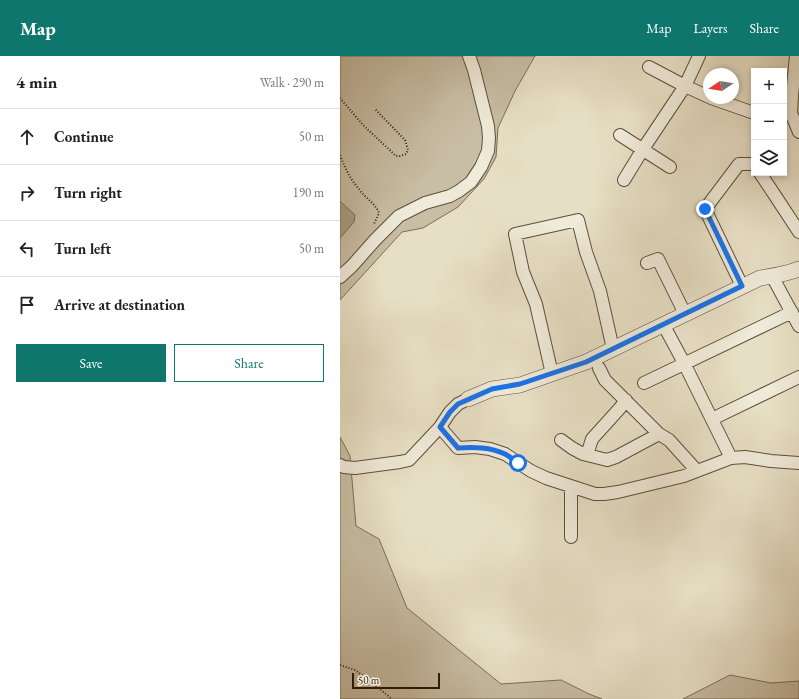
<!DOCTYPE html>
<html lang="en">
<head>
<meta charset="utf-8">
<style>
  body { margin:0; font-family:"EB Garamond",serif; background:#f6f6f6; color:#222 }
  .controls { position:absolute; right:12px; top:12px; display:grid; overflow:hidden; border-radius:0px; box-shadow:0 2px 6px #0003 }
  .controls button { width:36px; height:36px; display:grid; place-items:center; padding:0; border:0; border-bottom:1px solid #e0e0e0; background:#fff; color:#222; font:20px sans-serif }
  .compass { position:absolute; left:363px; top:12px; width:36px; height:36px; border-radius:50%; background:#fff; box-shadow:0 2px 6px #0003; rotate:258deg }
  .scale { position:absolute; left:12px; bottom:10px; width:88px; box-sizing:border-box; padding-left:4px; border:2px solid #311e09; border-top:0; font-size:11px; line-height:14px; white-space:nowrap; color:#311e09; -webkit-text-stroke:3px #efead9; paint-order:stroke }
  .stop { position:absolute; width:12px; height:12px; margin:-9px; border:3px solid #1a73e8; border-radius:50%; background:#fff }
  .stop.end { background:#1a73e8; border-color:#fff; box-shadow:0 1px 4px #0008 }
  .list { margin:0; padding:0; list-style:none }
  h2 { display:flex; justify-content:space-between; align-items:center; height:52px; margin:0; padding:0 16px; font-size:17px }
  h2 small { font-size:13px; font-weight:400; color:#767676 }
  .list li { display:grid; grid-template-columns:26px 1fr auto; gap:12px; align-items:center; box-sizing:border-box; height:56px; padding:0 16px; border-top:1px solid #e0e0e0 }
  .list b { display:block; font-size:15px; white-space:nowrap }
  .list em { font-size:13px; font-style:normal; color:#767676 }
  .actions { display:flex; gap:8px; padding:12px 16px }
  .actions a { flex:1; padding:9px 0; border:1px solid #0f766e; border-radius:0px; text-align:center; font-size:14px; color:#0f766e }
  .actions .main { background:#0f766e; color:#fff }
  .icon { flex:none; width:22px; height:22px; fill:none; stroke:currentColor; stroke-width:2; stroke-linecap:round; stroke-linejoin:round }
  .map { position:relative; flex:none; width:459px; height:643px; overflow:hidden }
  header { display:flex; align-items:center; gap:24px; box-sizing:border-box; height:56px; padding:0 20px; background:#0f766e; color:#fff }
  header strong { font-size:19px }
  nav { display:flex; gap:22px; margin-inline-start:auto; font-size:14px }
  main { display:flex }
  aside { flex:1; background:#fff }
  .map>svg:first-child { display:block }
  .green { fill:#c8bea5; stroke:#7c6e57 }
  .water { fill:#a99d85; stroke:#796a53 }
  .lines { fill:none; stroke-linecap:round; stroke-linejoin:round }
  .minor-casing { stroke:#5e4e38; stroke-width:14 }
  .tertiary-casing { stroke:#5e4e38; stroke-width:16 }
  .path { stroke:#311e09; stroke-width:2; stroke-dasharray:1 2; stroke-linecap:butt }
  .minor { stroke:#efead9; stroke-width:12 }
  .tertiary { stroke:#efead9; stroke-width:15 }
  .route { stroke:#1a73e8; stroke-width:5 }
</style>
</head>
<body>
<header>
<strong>Map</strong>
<nav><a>Map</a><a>Layers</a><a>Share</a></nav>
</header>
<main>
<aside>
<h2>4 min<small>Walk · 290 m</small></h2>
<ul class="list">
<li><svg class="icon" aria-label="ahead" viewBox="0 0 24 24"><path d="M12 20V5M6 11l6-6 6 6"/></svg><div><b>Continue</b></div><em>50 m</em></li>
<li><svg class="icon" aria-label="right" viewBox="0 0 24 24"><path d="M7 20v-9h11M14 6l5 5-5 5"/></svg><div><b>Turn right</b></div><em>190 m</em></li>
<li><svg class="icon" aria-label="left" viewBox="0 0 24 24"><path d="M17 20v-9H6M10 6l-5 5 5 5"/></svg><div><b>Turn left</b></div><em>50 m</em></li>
<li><svg class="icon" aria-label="arrive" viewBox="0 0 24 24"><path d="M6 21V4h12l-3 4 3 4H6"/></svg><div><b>Arrive at destination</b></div></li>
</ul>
<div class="actions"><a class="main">Save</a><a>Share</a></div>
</aside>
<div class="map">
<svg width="459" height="643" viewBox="0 0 459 643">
  <rect width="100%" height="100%" fill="#e7dfc5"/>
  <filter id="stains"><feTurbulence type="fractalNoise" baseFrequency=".005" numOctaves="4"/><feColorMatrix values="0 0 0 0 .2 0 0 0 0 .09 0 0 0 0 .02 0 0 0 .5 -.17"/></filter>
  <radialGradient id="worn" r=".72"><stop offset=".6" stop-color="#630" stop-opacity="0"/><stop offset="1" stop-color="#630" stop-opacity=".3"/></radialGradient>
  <path class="green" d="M0,0H195L175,35L158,72L156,101L144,123L118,151L83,172L62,176L0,244Z
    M0,381L10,400L16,470L39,483L67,552L161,628L221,624L249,638L262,643H0Z
    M390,619L431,627L459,625V643H343Z"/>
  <path class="water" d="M0,145L2,147L15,159L14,166L0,182Z"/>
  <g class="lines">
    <g class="minor-casing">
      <path id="minor" d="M359,0L345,30L369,41
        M456,0L452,40L451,57L459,76
        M371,42L414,57
        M280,79L330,111
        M420,117L436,141L459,176
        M284,124L303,93L345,30L309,11
        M307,207L318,203L345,258
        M432,220L459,270
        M0,221L12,210L35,184L59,160L85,147L110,140L119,135L131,126L141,111L148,95L149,82L148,70L134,14L129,0
        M402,230L365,153L399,108H413L414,109
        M323,268L344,307L391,402
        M259,312L265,324L319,378L329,384L357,415
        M212,318L196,248L183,216L175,178L238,164L246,196L260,235L273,293
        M304,327L452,256
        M372,363L459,321
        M100,371L118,392L135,391L150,393L165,398L191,415L206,422L255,438H264L278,436L344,420L391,402L405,401L431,405L459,407
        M221,384L232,392L243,398L267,404L276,401L319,378
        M247,399L252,383L280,352L286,344
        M0,409L4,411L15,412L60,406L69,404L100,371L110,356L118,348L128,343
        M231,481V430"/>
    </g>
    <g class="tertiary-casing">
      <path id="tertiary" d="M128,343L152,333L180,329L246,306L420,222C433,220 447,218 459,213"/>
    </g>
    <path class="path" d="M0,42L23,69L56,100H60L66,98L68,94L65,84L35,53
      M0,99C5,112 10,123 19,133C25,142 35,147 39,157L34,168
      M0,609L15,614L26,622L52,643"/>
    <use href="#minor" class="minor"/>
    <use href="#tertiary" class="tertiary"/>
  </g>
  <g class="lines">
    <path class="route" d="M178,407C174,404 169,400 165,398C150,391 134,391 118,392L100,371L110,356L118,348L152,333L180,328L246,306L402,230L365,153"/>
  </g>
  <rect width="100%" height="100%" filter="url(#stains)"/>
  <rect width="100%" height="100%" fill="url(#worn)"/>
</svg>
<div class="controls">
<button>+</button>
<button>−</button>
<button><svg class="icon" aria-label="layers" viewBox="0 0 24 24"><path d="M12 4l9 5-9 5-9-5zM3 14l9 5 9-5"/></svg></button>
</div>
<svg class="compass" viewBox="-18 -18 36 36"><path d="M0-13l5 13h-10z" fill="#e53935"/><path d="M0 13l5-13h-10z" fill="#767676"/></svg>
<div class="scale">50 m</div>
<div class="stop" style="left:178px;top:407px"></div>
<div class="stop end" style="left:365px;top:153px"></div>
</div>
</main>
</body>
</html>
